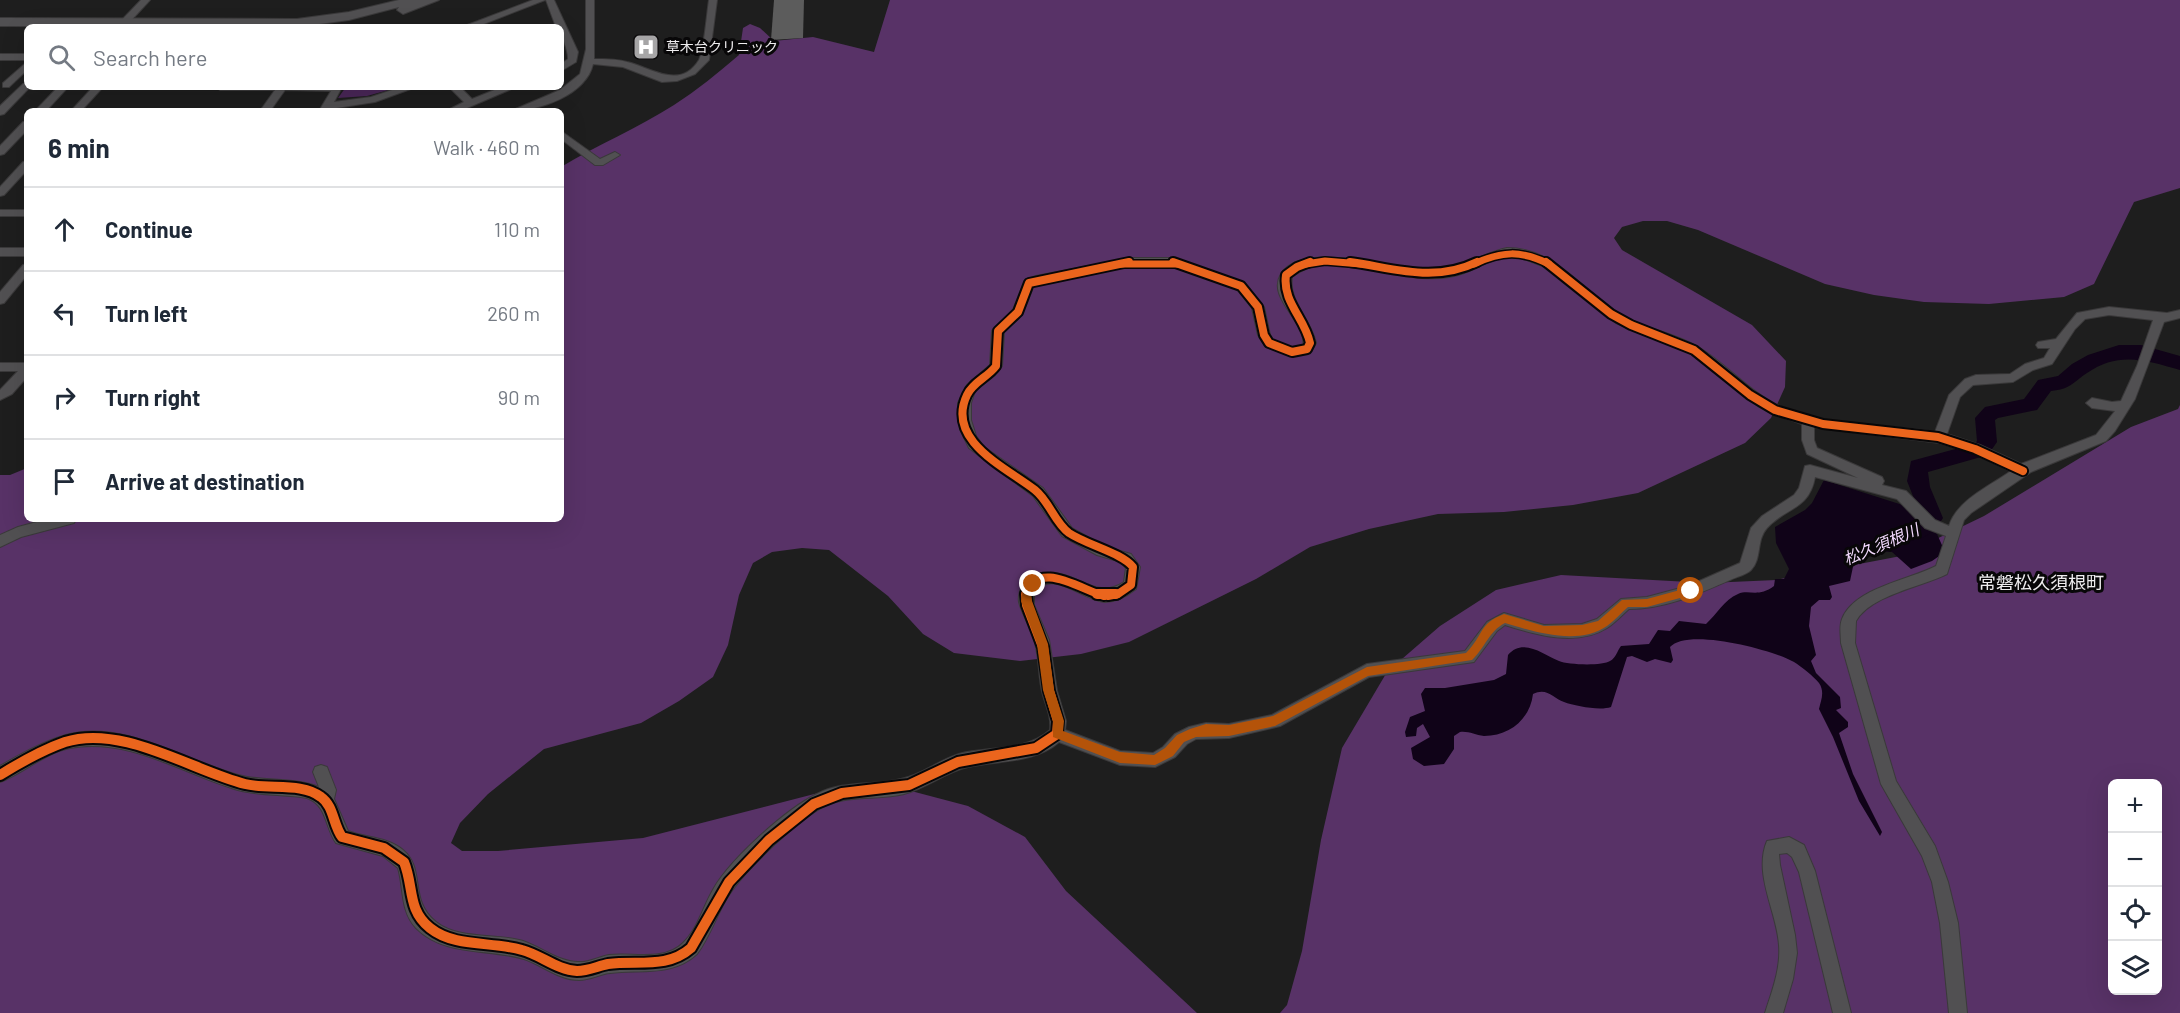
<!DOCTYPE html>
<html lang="en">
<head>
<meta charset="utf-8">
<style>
  body { margin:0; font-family:Barlow,"Noto Sans JP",sans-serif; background:#f6f6f7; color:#1f2937 }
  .controls { position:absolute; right:18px; bottom:18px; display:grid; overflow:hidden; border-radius:9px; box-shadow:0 6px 24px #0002 }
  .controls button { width:54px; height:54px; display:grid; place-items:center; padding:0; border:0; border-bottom:2px solid #e0e1e3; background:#fff; color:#1f2937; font:30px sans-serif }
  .stop { position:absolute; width:18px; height:18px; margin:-14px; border:4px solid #b45309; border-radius:50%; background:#fff }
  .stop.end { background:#b45309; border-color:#fff; box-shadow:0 2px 6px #0008 }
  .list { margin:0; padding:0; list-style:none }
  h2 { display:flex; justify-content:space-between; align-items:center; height:78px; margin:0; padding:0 24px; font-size:26px }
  h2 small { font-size:20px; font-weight:400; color:#747a83 }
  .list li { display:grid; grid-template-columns:39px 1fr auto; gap:18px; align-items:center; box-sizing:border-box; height:84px; padding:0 24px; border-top:2px solid #e0e1e3 }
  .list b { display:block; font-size:22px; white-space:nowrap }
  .list em { font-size:20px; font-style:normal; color:#747a83 }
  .icon { flex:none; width:33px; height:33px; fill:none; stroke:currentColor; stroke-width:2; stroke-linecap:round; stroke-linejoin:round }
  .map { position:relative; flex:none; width:2180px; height:1013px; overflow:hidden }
  .search { position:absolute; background:#fff; box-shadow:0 6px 24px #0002; left:24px; top:24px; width:540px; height:66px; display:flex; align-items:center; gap:15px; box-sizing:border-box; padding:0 21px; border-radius:9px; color:#747a83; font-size:22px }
  .panel { position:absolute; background:#fff; box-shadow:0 6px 24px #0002; left:24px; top:108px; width:540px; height:414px; border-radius:9px }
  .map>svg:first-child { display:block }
  .green { fill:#4a2758 }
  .forest { fill:#583267; fill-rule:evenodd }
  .water { fill:#100318 }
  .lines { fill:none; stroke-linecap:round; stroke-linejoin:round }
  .river { fill:#100318; fill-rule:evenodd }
  .building { fill:#5c5c5c }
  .street-casing { stroke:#3a393a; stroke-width:2 }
  .secondary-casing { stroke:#3a393a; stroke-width:2 }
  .street { fill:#515052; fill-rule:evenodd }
  .secondary { fill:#515052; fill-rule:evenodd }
  .cycleway-far2-casing { stroke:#080708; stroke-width:10 }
  .cycleway-far1-casing { stroke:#080708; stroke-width:12 }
  .cycleway-casing { stroke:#080708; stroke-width:14 }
  .cycleway-far2 { stroke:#eb651d; stroke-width:7 }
  .cycleway-far1 { stroke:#eb651d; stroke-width:8 }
  .cycleway { stroke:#eb651d; stroke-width:10 }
  .route { fill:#b45309 }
  .labels { text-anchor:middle; stroke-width:6; stroke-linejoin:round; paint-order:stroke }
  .far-poi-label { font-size:14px; fill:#efedef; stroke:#080708; text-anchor:start }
  .water-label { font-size:16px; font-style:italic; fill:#f2d9fd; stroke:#080708 }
  .quarter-label { font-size:18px; fill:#efedef; stroke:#080708 }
</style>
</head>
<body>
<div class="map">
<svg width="2180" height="1013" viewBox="0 0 2180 1013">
  <rect width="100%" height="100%" fill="#1e1e1e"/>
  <path class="green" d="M346,87H399L367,96L338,98Z"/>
  <path class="forest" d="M890,0H2180V188L2134,202L2094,284L2064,297L1989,304L1924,302L1874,295L1825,284L1698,230L1667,221H1643L1622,227L1614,238L1622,250L1752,325L1786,361L1785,387L1771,418L1745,443L1638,493L1573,505L1504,512L1438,514L1369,529L1310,547L1256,579L1129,642L1081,654L1020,661L954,653L923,634L888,596L829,550L802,548L772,552L753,563L739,595L728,645L713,677L679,701L641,723L544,749L488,794L460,823L451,843L462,851H498L643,838L822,792L896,787L968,806L1025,837L1066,891L1197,1013H0V475H10L27,468V519H561V167C597,145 638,128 674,105C697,90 718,73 739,55L743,28L750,24L760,28L774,41L813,37L874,52Z
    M2180,405V1013H1280L1287,1005L1302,951L1321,840L1342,748L1387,672L1440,626L1496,590L1561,575L1708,583L1776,580L1901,556L1984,516L2131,427L2178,409ZM2112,784H2158V990H2112Z"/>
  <path class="water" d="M1824,480L1912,508L1937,534L1945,552L1932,561L1911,569L1892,552L1876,551L1869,557L1854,562L1850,581L1829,586L1832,597L1830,600H1819L1811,607L1809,626L1816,655L1811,661L1816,673L1840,697L1841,708L1836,710L1848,722V727L1839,733L1853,774L1882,832L1880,836L1859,801L1833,737L1819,709C1821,700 1825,692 1819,683C1813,676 1802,667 1794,662C1774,650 1687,627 1670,647L1673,660L1671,663L1655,659L1647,662L1632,656L1627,657L1611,707C1600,711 1575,706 1564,702C1553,698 1547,687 1533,694C1530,719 1510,736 1484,736C1475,735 1469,731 1460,732L1454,736V749L1444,764L1424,766L1413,759L1411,748L1430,737L1423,724L1417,728L1416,736L1406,737L1405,732L1410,717L1425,711L1421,694L1425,688H1445L1494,680L1506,674L1508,655C1523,637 1544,655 1559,661C1568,665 1603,666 1610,661C1616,658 1617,651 1621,646L1649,644L1658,630L1670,631L1679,621L1706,624C1717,614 1724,600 1738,594C1749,589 1758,598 1774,586L1775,579H1784L1789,569L1776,543L1775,527L1805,510L1812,503Z"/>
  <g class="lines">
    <path class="river" d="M2119,345H2141L2180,356V370C2146,360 2118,351 2087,373C2072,383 2071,389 2051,391L2037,410L1998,418L1995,420L1997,442L1988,455L1928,472L1930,487L1943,518C1935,532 1920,544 1904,539L1901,533L1904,527L1921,516L1907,481L1911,461L1974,444L1977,441L1975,418L1985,407L2024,399L2038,380L2058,376L2072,364L2088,355Z"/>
  </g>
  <path class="building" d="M774,0H804L803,38L771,40Z"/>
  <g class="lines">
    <g class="street-casing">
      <path id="street" d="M141,0H150L125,27H115Z
        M533,0H545L476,27H462Z
        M546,0H554L578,52L576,62L561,71V64L568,59C568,47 561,39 561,27H556Z
        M586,0H594V59C605,59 617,59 627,62C650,67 680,91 699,60C704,51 707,12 709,0H717L709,60L695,74L677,81L662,82L623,67L593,64C586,95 539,111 511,111L560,90L580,74L586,49Z
        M0,54H27V60H0Z
        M27,62V70L9,87H3V83Z
        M27,83L29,88L4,114L0,115V106L23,84Z
        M58,87H68L46,111H35Z
        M93,87H103L81,111H71Z
        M215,87H342L334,102L371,97L401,87H416L375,102L330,109L329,111H319L331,91L285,90L270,111H260L275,90H220Z
        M449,87H460L472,99L502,87H516L460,111H446L464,102Z
        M27,121V130L4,154L0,155V146L23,122Z
        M561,131L600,159L615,152L620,155L603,165H595L561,139Z
        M27,161V170L4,195L0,196V187L23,162Z
        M0,210H27V216H0Z
        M0,248H27V256H0Z
        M1507,248C1553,248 1580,287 1615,311C1640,329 1672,331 1698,347C1727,364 1748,391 1779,406C1826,430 1884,423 1935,432L1949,395L1965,379L1976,375L2010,374L2025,364L2044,358L2050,348H2038L2036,345L2038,342L2056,339L2077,313L2109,307L2167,313L2180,310V318L2164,322L2135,399L2115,431L2106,441L2031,472L1971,513L1964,520L1947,574C1921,587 1871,595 1856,621L1855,643L1896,781L1935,846L1948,882L1958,923L1967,1013H1949L1940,923L1932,882L1922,856L1881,784L1841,643C1841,635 1839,627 1842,619C1854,588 1909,580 1936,566L1946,536L1925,528L1897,499L1815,477C1809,510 1786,507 1767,528C1756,540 1762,559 1751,570C1746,575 1736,577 1730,580C1698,594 1665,609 1629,609C1622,615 1615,623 1607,628C1577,647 1536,635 1505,625L1497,631L1474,662L1369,677L1280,726L1229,738L1196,739L1187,744L1175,757L1155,767L1120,765L1059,742C1034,764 998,760 968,767C945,772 927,788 904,794C881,800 855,795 832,803C804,812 743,872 727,898C716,916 710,937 697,954C672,977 642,969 610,973C600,974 590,980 579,980C559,980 542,965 524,959C488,948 445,957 416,928C400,911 404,888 398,868L383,856L336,843C325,827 327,805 307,798C284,794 261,796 238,790C183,774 129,737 70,748C44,753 24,773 0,782V766C21,754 42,742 66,735C122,719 184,760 238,775C264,782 293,777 319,787L313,772L315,767L321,765L327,767L336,790L334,799L348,831C366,838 388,837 403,850C426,869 408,900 436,922C459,940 496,933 523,941C541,947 559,962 578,962C589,963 598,957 609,955C632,952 664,962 683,943C698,929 703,906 714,888C731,859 786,809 817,794C843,780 873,786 901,779C922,775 939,760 959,754C989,746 1025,752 1050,730C1052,714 1043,701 1041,686C1038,669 1039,652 1033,636C1029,624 1022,614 1019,602C1018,595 1020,590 1023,584C1027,579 1032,577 1038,575C1073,564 1093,603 1124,582L1126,568L1121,562L1097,555L1062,536L1033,496L969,448L960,429L958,403L967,385L990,365L992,331L1013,310L1025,280L1036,276L1131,258H1172L1245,283L1264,307L1270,335L1273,340L1293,348L1303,346C1308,322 1266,299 1281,274C1302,238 1403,272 1437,270C1462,269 1483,253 1507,248ZM1516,256L1545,267L1616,323L1690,353L1758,406L1771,413L1802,424V440L1807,454L1858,478L1810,465L1805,466L1799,488L1794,495L1762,516L1751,528L1740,563L1688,586L1647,597L1621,599L1597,619L1582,624L1544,625L1504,613L1487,622L1465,651L1367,664L1272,715L1229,724L1206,723L1189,727L1175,734L1163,747L1153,753L1120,751L1065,730L1066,721L1057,691L1049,640L1034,605V592C1054,568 1082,601 1105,602C1117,602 1127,596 1136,589L1140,567L1131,554L1106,547L1072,528L1043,488L984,447L976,436L971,420V403L975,391L995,375L1002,366L1004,332L1022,315L1034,285L1131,266H1171L1237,289L1252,308L1258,335L1265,346L1292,356L1311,352L1316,343C1311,319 1288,302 1292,277C1328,249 1382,276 1422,278C1436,279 1451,278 1464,273C1482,266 1496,256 1516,256ZM2109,315L2153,320L2137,366L2121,401L2112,402L2092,398L2086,403L2092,408L2115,411L2096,435L2021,464L1980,445L1947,434L1960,397L1973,385L2013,382L2033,370L2052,364L2075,329L2085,319ZM1814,427L1940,443L1971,452L2011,471C1990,486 1957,500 1949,526L1935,520L1906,491L1882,485L1884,481L1882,477L1817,448L1814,440Z
        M27,264V275L4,303L0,304V292L23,265Z
        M0,363H27V377L12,394L0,400V390L18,371H0Z
        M48,519H76L74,523L21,537L0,547V535L18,527Z
        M1789,837L1804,845L1815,871L1851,1013H1833L1799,872L1792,857L1787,853L1779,854L1780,865L1795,935L1797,953L1793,979L1783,1013H1765C1772,991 1781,968 1779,945C1777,912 1753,874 1767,841Z"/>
    </g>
    <g class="secondary-casing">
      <path id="secondary" d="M399,0H439L403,14L397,10L399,7L349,20L297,27L0,26V18L297,19L349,12Z"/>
    </g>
    <use href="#street" class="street"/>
    <use href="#secondary" class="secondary"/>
    <g class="cycleway-far2-casing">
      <path id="cycleway-far2" d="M1121,264H1178
        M1306,264L1325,261L1361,264
        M1474,264C1502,251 1521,250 1549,264"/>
    </g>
    <g class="cycleway-far1-casing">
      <path id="cycleway-far1" d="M1173,262L1241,286L1258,307L1264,335L1269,343L1292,352L1307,349L1310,343C1305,318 1282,302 1286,275L1297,267L1310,262
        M1350,262C1394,268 1434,283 1477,262
        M1546,262L1611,314L1631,325L1694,350L1750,395L1775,410L1823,424L1938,437L1975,449L2023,471
        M1026,596C1036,557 1083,591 1104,596
        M1108,596L1118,594L1131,585L1133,567C1122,553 1087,545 1069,533C1055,523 1049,501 1035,490C1007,468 945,441 967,395C973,382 988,377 996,366L998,331L1018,312L1029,283L1129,262"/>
    </g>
    <g class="cycleway-casing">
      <path id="cycleway" d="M1097,594H1116
        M0,775C21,762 42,750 65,742C122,724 191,770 245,784C269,790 302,782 321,797C334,806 333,825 342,837L384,848L404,862C414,886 407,910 430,928C455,948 492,941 522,950C541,955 557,970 577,971C588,971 598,966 608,964C638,960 667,969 691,948L729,882L769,840L814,804L842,793L909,785L958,762L1036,748L1057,734L1058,721L1049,691L1043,647L1027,605L1026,594"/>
    </g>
    <use href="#cycleway-far2" class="cycleway-far2"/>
    <use href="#cycleway-far1" class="cycleway-far1"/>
    <use href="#cycleway" class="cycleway"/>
  </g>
  <path class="route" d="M1033,580L1038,584L1031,595L1032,601L1048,644L1054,690L1064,721L1063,731L1120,752L1154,755L1165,748L1177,735L1190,729L1206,724L1229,725L1273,716L1367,667L1466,653C1484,635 1478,624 1504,614L1544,626L1582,625L1598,621L1622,600L1647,599L1691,587L1696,591L1691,595L1647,607H1628C1621,613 1614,621 1607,626C1578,646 1535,632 1505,623C1489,631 1485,648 1472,660L1368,676L1275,726L1229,736L1196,737L1184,742L1173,756L1155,765L1120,763L1053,737V721L1043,690L1037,644L1021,601L1023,591Z"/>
  <defs>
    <g id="hospital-square" transform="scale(1.35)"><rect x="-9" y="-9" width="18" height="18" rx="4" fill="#a6a5a6" stroke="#080708"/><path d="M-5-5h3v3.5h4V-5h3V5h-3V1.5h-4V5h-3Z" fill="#fff"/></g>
  </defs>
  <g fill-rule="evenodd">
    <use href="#hospital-square" x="646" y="47"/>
  </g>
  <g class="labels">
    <g class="far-poi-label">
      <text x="666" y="52">草木台クリニック</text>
    </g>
    <g class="water-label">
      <text transform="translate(1881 544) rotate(-23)" y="6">松久須根川</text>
    </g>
    <g class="quarter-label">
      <text x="2041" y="589">常磐松久須根町</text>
    </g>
  </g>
</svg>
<div class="controls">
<button>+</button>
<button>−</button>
<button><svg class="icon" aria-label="locate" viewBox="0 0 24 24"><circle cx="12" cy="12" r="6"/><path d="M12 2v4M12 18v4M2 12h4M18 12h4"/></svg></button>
<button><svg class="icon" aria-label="layers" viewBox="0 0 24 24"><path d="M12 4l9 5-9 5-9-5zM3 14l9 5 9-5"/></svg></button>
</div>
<div class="stop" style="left:1691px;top:591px"></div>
<div class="stop end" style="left:1033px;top:584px"></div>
<div class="search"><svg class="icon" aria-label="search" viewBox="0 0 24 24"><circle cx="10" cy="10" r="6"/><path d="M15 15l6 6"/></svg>Search here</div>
<section class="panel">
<h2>6 min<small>Walk · 460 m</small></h2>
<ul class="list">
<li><svg class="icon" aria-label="ahead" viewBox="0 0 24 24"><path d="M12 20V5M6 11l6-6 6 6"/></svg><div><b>Continue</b></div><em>110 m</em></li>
<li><svg class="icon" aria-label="left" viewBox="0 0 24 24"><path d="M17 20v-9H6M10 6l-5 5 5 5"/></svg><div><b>Turn left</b></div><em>260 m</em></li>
<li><svg class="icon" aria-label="right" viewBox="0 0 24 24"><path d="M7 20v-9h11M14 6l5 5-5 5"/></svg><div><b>Turn right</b></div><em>90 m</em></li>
<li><svg class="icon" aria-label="arrive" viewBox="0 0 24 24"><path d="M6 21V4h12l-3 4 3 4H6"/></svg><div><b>Arrive at destination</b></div></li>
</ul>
</section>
</div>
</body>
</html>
